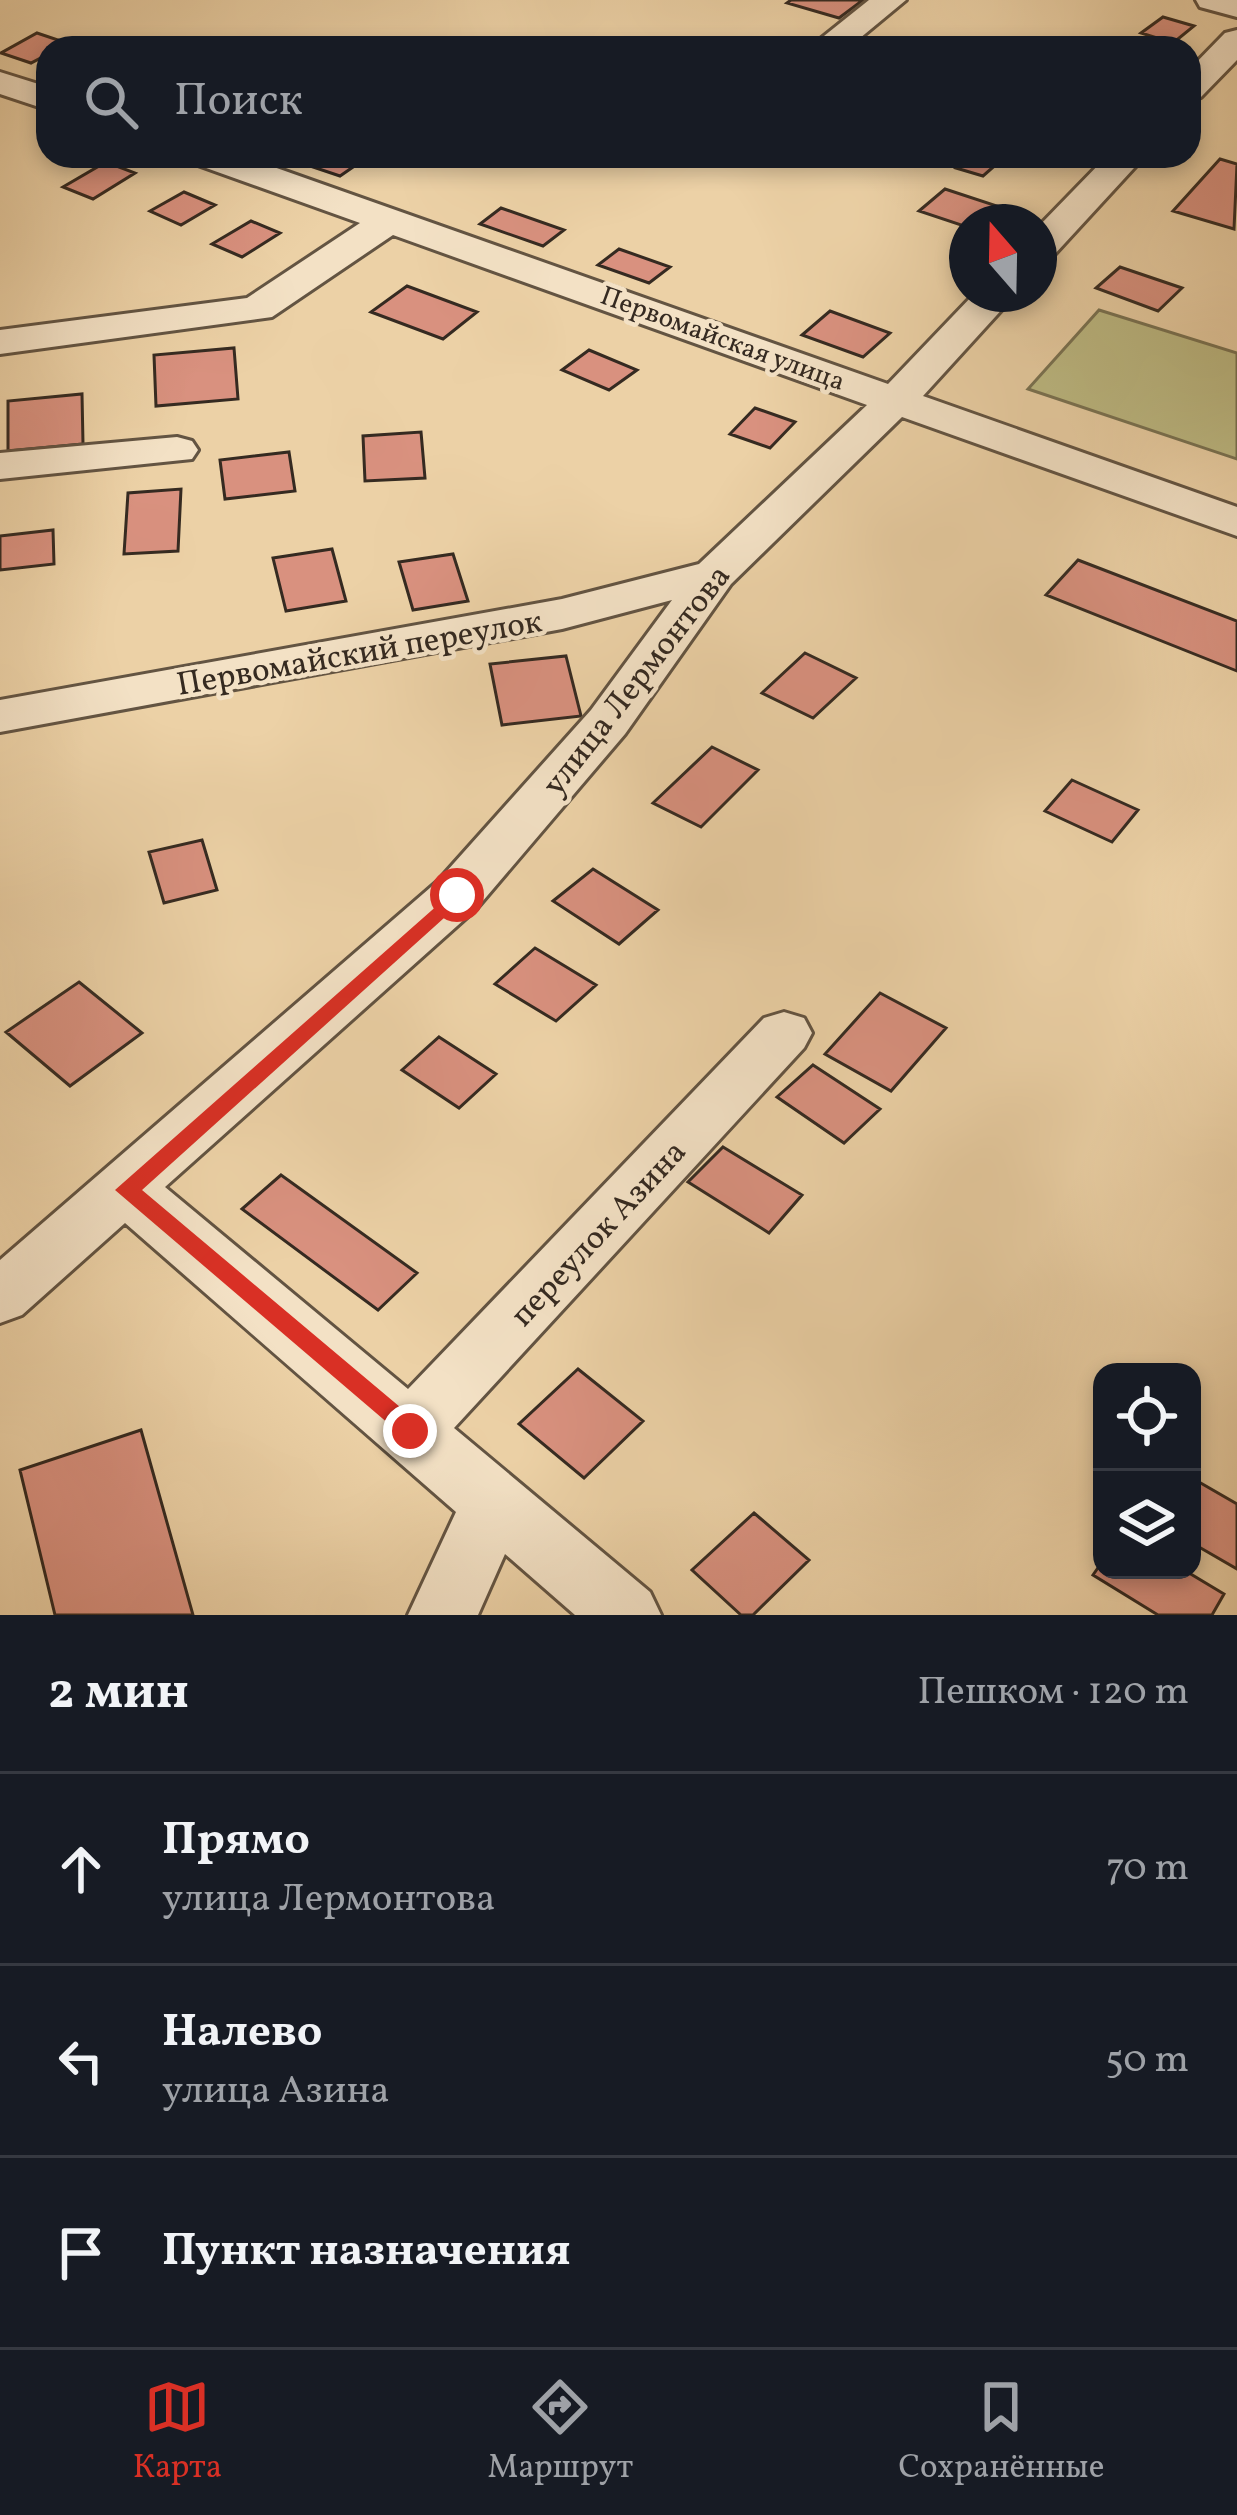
<!DOCTYPE html>
<html lang="ru">
<head>
<meta charset="utf-8">
<style>
  body { margin:0; font-family:Vollkorn,serif; background:#20242c; color:#f1f3f6 }
  .controls { position:absolute; right:36px; bottom:36px; display:grid; overflow:hidden; border-radius:24px; box-shadow:0 6px 18px #0003 }
  .controls button { width:108px; height:108px; display:grid; place-items:center; padding:0; border:0; border-bottom:3px solid #363941; background:#171b24; color:#f1f3f6; font:60px sans-serif }
  .compass { position:absolute; left:949px; top:204px; width:108px; height:108px; border-radius:50%; background:#171b24; box-shadow:0 6px 18px #0003; rotate:340deg }
  .stop { position:absolute; width:36px; height:36px; margin:-27px; border:9px solid #d93025; border-radius:50%; background:#fff }
  .stop.end { background:#d93025; border-color:#fff; box-shadow:0 3px 12px #0008 }
  .list { margin:0; padding:0; list-style:none }
  h2 { display:flex; justify-content:space-between; align-items:center; height:156px; margin:0; padding:0 48px; font-size:51px }
  h2 small { font-size:39px; font-weight:400; color:#9ea1a6 }
  .list li { display:grid; grid-template-columns:78px 1fr auto; gap:36px; align-items:center; box-sizing:border-box; height:192px; padding:0 48px; border-top:3px solid #363941 }
  .list b { display:block; font-size:45px; white-space:nowrap }
  .list p { margin:0; font-size:39px; white-space:nowrap; color:#9ea1a6 }
  .list em { font-size:39px; font-style:normal; color:#9ea1a6 }
  .icon { flex:none; width:66px; height:66px; fill:none; stroke:currentColor; stroke-width:2; stroke-linecap:round; stroke-linejoin:round }
  .map { position:relative; flex:none; width:1237px; height:1615px; overflow:hidden }
  .search { position:absolute; background:#171b24; box-shadow:0 6px 18px #0003; left:36px; right:36px; top:36px; height:132px; display:flex; align-items:center; gap:30px; box-sizing:border-box; padding:0 42px; border-radius:36px; color:#9ea1a6; font-size:45px }
  .sheet { height:732px; background:#171b24 }
  nav { display:flex; justify-content:space-around; align-items:center; box-sizing:border-box; height:168px; border-top:3px solid #363941; background:#171b24; font-size:33px; color:#9ea1a6 }
  nav a { display:grid; justify-items:center; gap:6px }
  nav .on { color:#d93025 }
  .map>svg:first-child { display:block }
  .green { fill:#bdba83; stroke:#797252; stroke-width:3 }
  .building { fill:#d9917f; stroke:#352a21; stroke-width:3 }
  .lines { fill:none; stroke-linecap:round; stroke-linejoin:round }
  .minor-casing { stroke:#635442; stroke-width:6 }
  .minor { fill:#f3e1c5; fill-rule:evenodd }
  .route { fill:#d93025 }
  .labels { text-anchor:middle; stroke-width:9; stroke-linejoin:round; paint-order:stroke }
  .far-street-label { font-size:27px; fill:#352a21; stroke:#f3e1c5 }
  .street-label { font-size:33px; fill:#352a21; stroke:#f3e1c5 }
</style>
</head>
<body>
<div class="map">
<svg width="1237" height="1615" viewBox="0 0 1237 1615">
  <rect width="100%" height="100%" fill="#ecd1a6"/>
  <filter id="stains"><feTurbulence type="fractalNoise" baseFrequency=".00167" numOctaves="4"/><feColorMatrix values="0 0 0 0 .2 0 0 0 0 .09 0 0 0 0 .02 0 0 0 .5 -.17"/></filter>
  <radialGradient id="worn" r=".72"><stop offset=".6" stop-color="#630" stop-opacity="0"/><stop offset="1" stop-color="#630" stop-opacity=".3"/></radialGradient>
  <path class="green" d="M1099,310L1237,353V459L1028,389Z"/>
  <path class="building" d="M791,0H863L839,18L787,3Z
    M1163,17L1194,26L1173,43L1141,33Z
    M37,33L67,43L48,48V54L31,63L1,53Z
    M315,156H369L340,176L304,164Z
    M969,156H977L999,162L983,176L956,168Z
    M1220,159L1237,164L1234,229L1173,211Z
    M106,162L135,173L93,199L63,187Z
    M945,189L997,206L979,222H967V227L919,211Z
    M184,192L215,205L181,225L150,211Z
    M501,208L564,230L543,246L480,224Z
    M251,221L280,233L242,257L212,244Z
    M619,249L670,267L649,283L598,265Z
    M1120,267L1182,288L1158,311L1096,288Z
    M407,286L477,312L443,339L371,312Z
    M830,311L890,333L863,357L802,335Z
    M234,348L238,399L156,406L154,355Z
    M589,350L637,370L609,390L562,370Z
    M82,394L83,444L8,451V401Z
    M755,408L795,422L770,448L730,434Z
    M421,432L425,478L365,481L363,436Z
    M289,452L295,491L225,499L220,460Z
    M181,489L178,551L124,554L128,493Z
    M53,530L54,564L0,570V536Z
    M332,549L346,601L286,611L273,558Z
    M453,554L468,601L413,610L399,562Z
    M1078,560L1237,621V671L1046,595Z
    M805,653L856,678L813,718L762,693Z
    M566,656L581,716L502,725L490,664Z
    M712,747L758,770L701,827L653,803Z
    M1072,780L1138,810L1112,842L1045,811Z
    M202,840L217,890L164,903L149,852Z
    M593,869L658,910L619,944L553,901Z
    M535,948L596,985L556,1021L495,984Z
    M79,982L142,1033L70,1086L6,1032Z
    M880,993L946,1028L891,1091L825,1054Z
    M439,1037L496,1074L459,1108L402,1070Z
    M813,1065L880,1109L844,1143L777,1097Z
    M723,1147L802,1195L769,1233L688,1182Z
    M281,1175L417,1273L378,1310L242,1209Z
    M578,1369L643,1421L584,1478L519,1424Z
    M141,1430L193,1615H55L20,1470Z
    M1192,1478L1237,1504V1569L1192,1543Z
    M754,1513L809,1560L753,1615H741L692,1570Z
    M1102,1562V1570H1184L1224,1594L1212,1615H1158L1093,1575Z"/>
  <g class="lines">
    <g class="minor-casing">
      <path id="minor" d="M869,0H906L848,48H809Z
        M1196,0H1237V17L1200,7Z
        M1237,30V60L1201,97L1189,100V70L1225,33Z
        M0,72L48,87V110L0,94Z
        M190,156H243L888,384L974,294H1016L923,396L1237,507V536L902,417L731,584L625,734L476,909L165,1187L408,1389L764,1018L784,1012L804,1018L812,1033L804,1048L454,1428L650,1592L661,1615H575L505,1554L478,1615H408L456,1512L125,1223L22,1315L0,1323V1260L438,881L591,710L672,600L562,629L0,732V700L562,599L699,564L867,405L393,235L272,317L0,354V330L247,298L360,223L195,164Z
        M1107,156H1145L1053,256L1039,260V226Z
        M177,437L192,441L198,450L192,459L0,479V453Z"/>
    </g>
    <use href="#minor" class="minor"/>
  </g>
  <path class="route" d="M457,888L464,890V900L142,1190L419,1423L422,1431L419,1438L410,1442L115,1190Z"/>
  <g class="labels">
    <g class="far-street-label">
      <text transform="translate(723 338) rotate(20)" y="9">Первомайская улица</text>
    </g>
    <g class="street-label">
      <text transform="translate(359 651) rotate(-10)" y="12">Первомайский переулок</text>
      <text transform="translate(635 679) rotate(-52)" y="12">улица Лермонтова</text>
      <text transform="translate(597 1232) rotate(-47)" y="12">переулок Азина</text>
    </g>
  </g>
  <rect width="100%" height="100%" filter="url(#stains)"/>
  <rect width="100%" height="100%" fill="url(#worn)"/>
</svg>
<div class="controls">
<button><svg class="icon" aria-label="locate" viewBox="0 0 24 24"><circle cx="12" cy="12" r="6"/><path d="M12 2v4M12 18v4M2 12h4M18 12h4"/></svg></button>
<button><svg class="icon" aria-label="layers" viewBox="0 0 24 24"><path d="M12 4l9 5-9 5-9-5zM3 14l9 5 9-5"/></svg></button>
</div>
<svg class="compass" viewBox="-18 -18 36 36"><path d="M0-13l5 13h-10z" fill="#e53935"/><path d="M0 13l5-13h-10z" fill="#9ea1a6"/></svg>
<div class="stop" style="left:457px;top:895px"></div>
<div class="stop end" style="left:410px;top:1431px"></div>
<div class="search"><svg class="icon" aria-label="search" viewBox="0 0 24 24"><circle cx="10" cy="10" r="6"/><path d="M15 15l6 6"/></svg>Поиск</div>
</div>
<section class="sheet">
<h2>2 мин<small>Пешком · 120 m</small></h2>
<ul class="list">
<li><svg class="icon" aria-label="ahead" viewBox="0 0 24 24"><path d="M12 20V5M6 11l6-6 6 6"/></svg><div><b>Прямо</b><p>улица Лермонтова</p></div><em>70 m</em></li>
<li><svg class="icon" aria-label="left" viewBox="0 0 24 24"><path d="M17 20v-9H6M10 6l-5 5 5 5"/></svg><div><b>Налево</b><p>улица Азина</p></div><em>50 m</em></li>
<li><svg class="icon" aria-label="arrive" viewBox="0 0 24 24"><path d="M6 21V4h12l-3 4 3 4H6"/></svg><div><b>Пункт назначения</b></div></li>
</ul>
</section>
<nav>
<a class="on"><svg class="icon" aria-label="map" viewBox="0 0 24 24"><path d="M3 6l6-2 6 2 6-2v14l-6 2-6-2-6 2zM9 4v14M15 6v14"/></svg>Карта</a>
<a><svg class="icon" aria-label="directions" viewBox="0 0 24 24"><path d="M12 3l9 9-9 9-9-9zM9 14v-3h6M13 9l2 2-2 2"/></svg>Маршрут</a>
<a><svg class="icon" aria-label="saved" viewBox="0 0 24 24"><path d="M7 4h10v16l-5-4-5 4z"/></svg>Сохранённые</a>
</nav>
</body>
</html>
